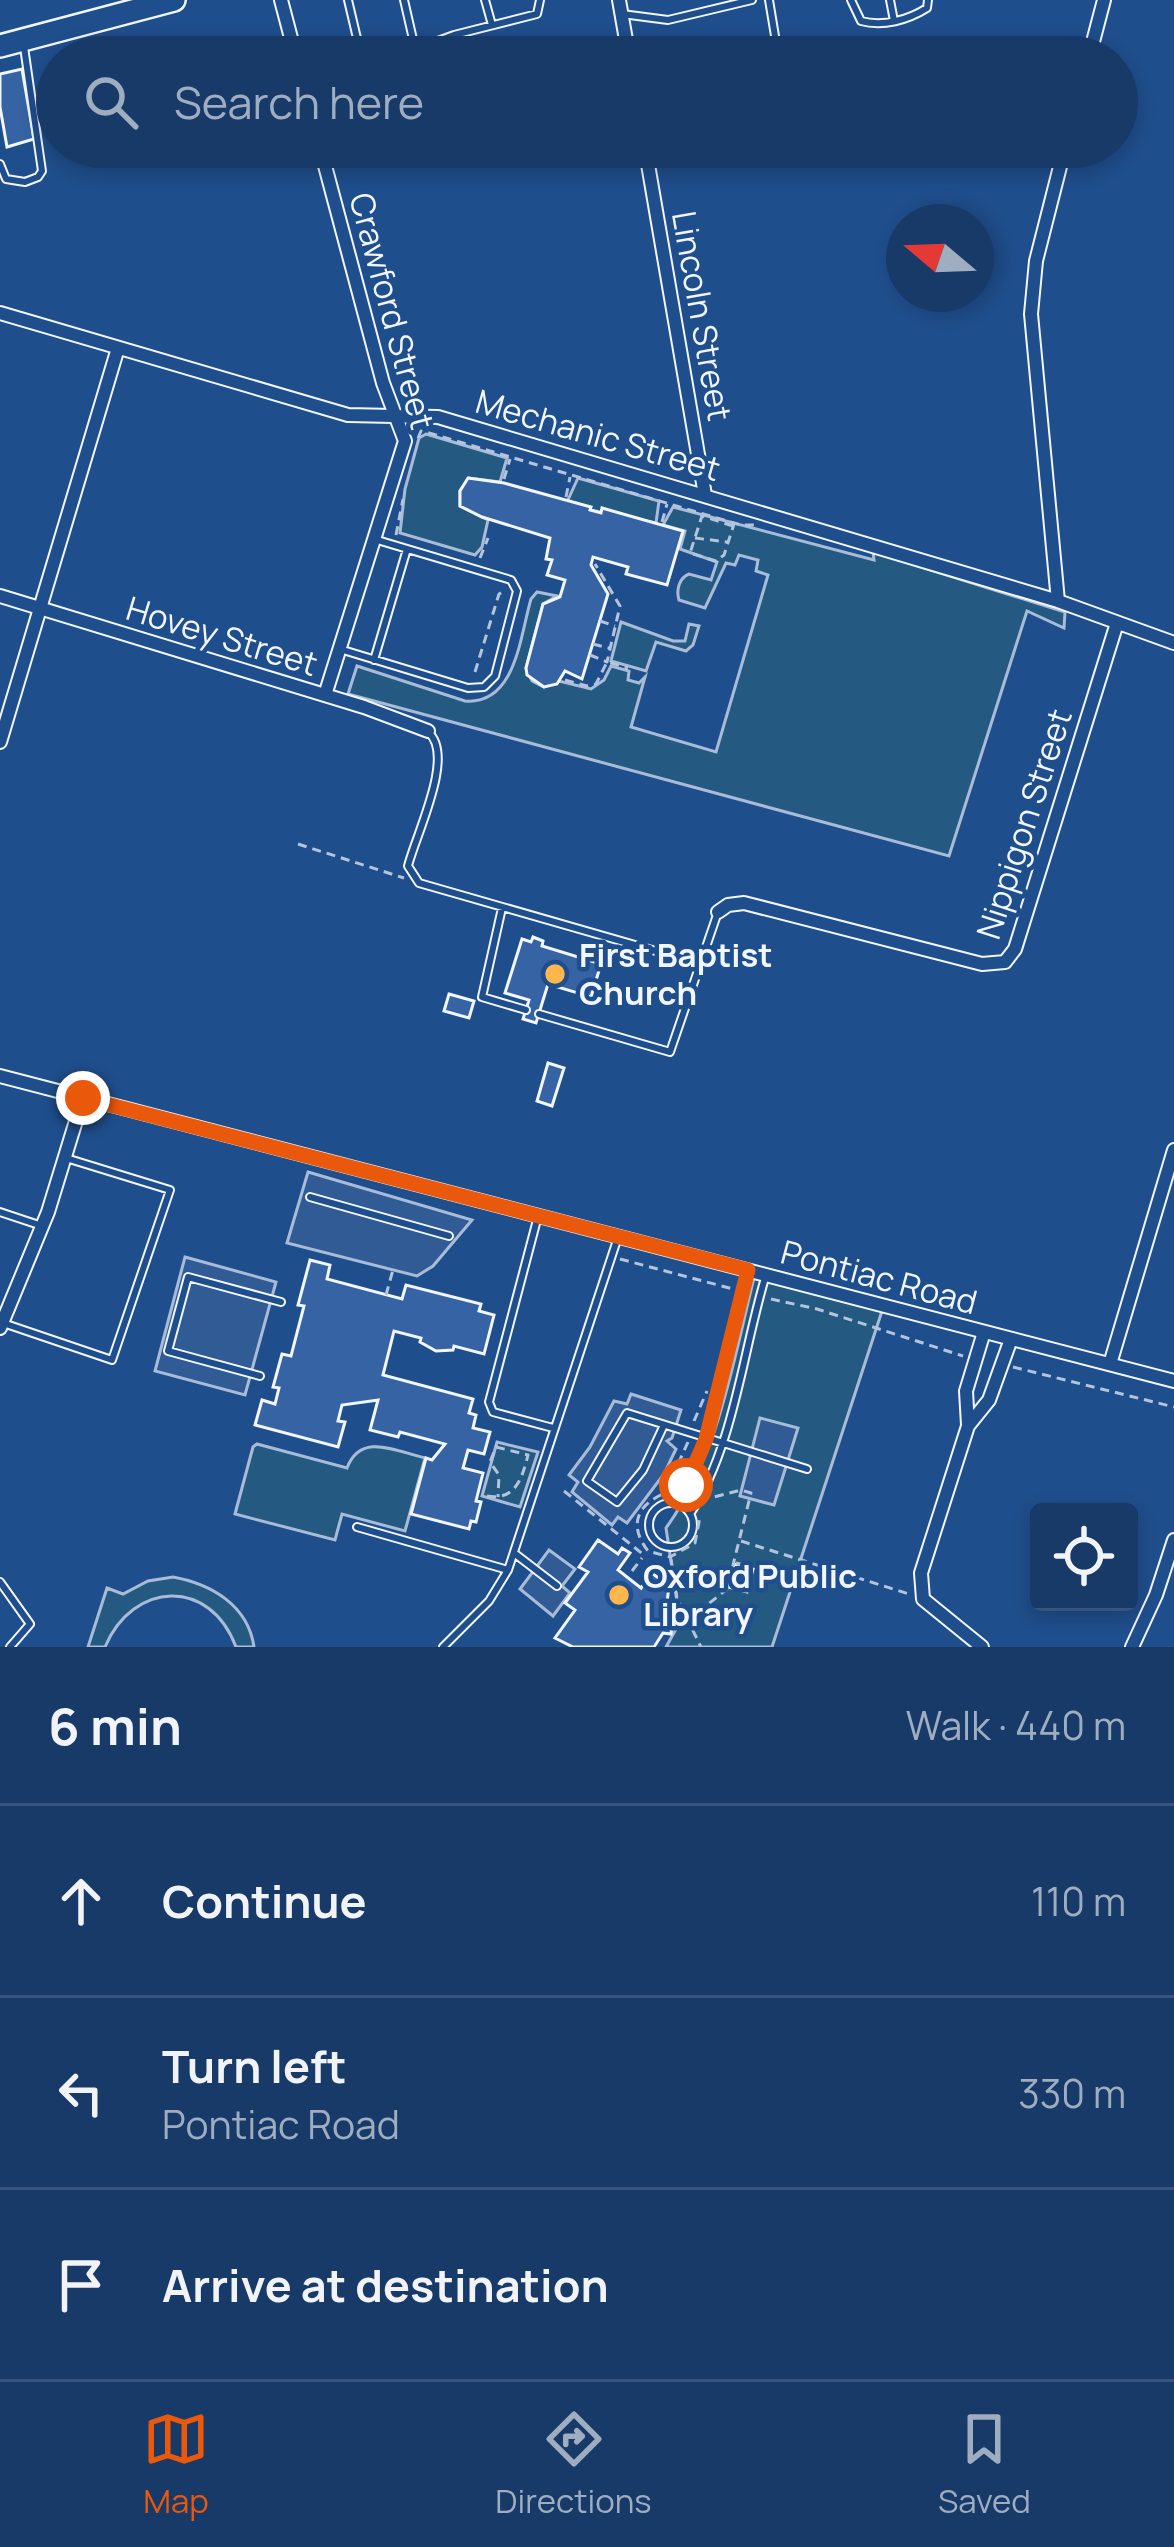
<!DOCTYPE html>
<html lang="en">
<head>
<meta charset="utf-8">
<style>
  body { margin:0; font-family:Manrope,sans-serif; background:#20416f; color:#f1f3f6 }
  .controls { position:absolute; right:36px; bottom:36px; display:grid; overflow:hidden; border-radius:12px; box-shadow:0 6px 18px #0003 }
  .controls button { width:108px; height:108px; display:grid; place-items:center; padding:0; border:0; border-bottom:3px solid #36547d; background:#173a69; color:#f1f3f6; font:60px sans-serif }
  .compass { position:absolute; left:886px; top:204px; width:108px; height:108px; border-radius:50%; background:#173a69; box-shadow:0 6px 18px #0003; rotate:289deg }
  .stop { position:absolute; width:36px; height:36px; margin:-27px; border:9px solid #ea580c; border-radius:50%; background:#fff }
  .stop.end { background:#ea580c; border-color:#fff; box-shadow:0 3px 12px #0008 }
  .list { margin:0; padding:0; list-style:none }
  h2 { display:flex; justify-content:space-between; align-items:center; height:156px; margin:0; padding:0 48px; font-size:51px }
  h2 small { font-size:39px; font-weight:400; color:#9eadc0 }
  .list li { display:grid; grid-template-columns:78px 1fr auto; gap:36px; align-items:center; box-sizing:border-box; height:192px; padding:0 48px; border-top:3px solid #36547d }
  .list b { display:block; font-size:45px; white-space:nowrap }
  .list p { margin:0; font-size:39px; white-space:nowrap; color:#9eadc0 }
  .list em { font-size:39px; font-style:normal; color:#9eadc0 }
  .icon { flex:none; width:66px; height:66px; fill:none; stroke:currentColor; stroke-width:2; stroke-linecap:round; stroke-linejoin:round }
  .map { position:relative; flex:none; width:1174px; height:1647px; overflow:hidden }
  .search { position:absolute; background:#173a69; box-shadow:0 6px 18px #0003; left:36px; right:36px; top:36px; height:132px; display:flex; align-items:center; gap:30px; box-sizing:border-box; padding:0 42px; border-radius:66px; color:#9eadc0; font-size:45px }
  .sheet { height:732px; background:#173a69 }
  nav { display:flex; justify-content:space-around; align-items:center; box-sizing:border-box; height:168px; border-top:3px solid #36547d; background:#173a69; font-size:33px; color:#9eadc0 }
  nav a { display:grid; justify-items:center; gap:6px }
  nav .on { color:#ea580c }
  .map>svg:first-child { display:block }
  .green { fill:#245a82; stroke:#a8bbd7; stroke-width:3 }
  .parking { fill:#305b95; stroke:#a8bbd7; stroke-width:3 }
  .building { fill:#3563a3; stroke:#f2f6ff; stroke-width:3 }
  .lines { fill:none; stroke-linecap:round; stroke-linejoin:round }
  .service-casing { stroke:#f2f6ff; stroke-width:10 }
  .minor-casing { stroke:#f2f6ff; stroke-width:16 }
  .primary-casing { stroke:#f2f6ff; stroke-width:26 }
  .path { stroke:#b3c4dc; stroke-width:3; stroke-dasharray:9 6; stroke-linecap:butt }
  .service { stroke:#1f4e8c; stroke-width:6 }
  .minor { stroke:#1f4e8c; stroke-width:12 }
  .primary { stroke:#1f4e8c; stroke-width:21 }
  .route { stroke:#ea580c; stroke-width:15 }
  .poi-dot { fill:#ffb74d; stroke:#1f4e8c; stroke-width:4.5 }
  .labels { text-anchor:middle; stroke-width:9; stroke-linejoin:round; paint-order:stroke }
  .street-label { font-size:33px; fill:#f2f6ff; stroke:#1f4e8c }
  .poi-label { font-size:33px; font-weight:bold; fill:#f2f6ff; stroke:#1f4e8c; text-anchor:start }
</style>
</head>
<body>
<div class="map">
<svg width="1174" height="1647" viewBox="0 0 1174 1647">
  <rect width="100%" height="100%" fill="#1f4e8c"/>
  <path class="green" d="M426,434L507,458L500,482L469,478L460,491V506L488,520L482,547L475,555L400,533L405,489L419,438Z
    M578,478L659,501L656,523L590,510V507L567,502Z
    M673,507L874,560L873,552L1065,612L1064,628L1027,611L949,856L348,694L357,666L465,701C516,705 520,636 531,599L537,592L557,596L543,604L526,668L532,681L544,687L559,681L591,689L604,680L611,666L629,671L628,680L639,683L645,677L631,727L716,752L768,575L756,571L758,560L739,555L735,565L726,563L705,608L679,600C676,590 679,578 689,574L711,580L717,562L680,549L685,531L663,525Z
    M621,622L673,641H685L689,624L699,626L693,645L686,651L656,642L646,671L611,661Z
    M754,1278L882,1311L772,1647H666L680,1622L666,1528C719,1454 732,1366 754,1278Z
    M497,1442L538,1452L520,1507L482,1496Z
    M257,1444L347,1468C361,1432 395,1451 425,1458L405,1531L342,1514L335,1540L235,1514L253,1447Z
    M173,1577C211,1584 248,1605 254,1647H236C210,1577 133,1581 105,1647H88L107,1588L123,1594L148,1581Z"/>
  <path class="parking" d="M308,1172L472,1220L433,1266L417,1276L287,1243Z
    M185,1257L276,1282L245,1395L155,1371Z
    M631,1394L681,1410L672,1438L667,1441L676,1449L664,1474L627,1523L618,1517L612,1525L572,1492L578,1482L569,1475L590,1447L614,1401L627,1404Z
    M760,1418L798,1428L774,1505L740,1496Z
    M549,1550L575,1569L562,1586L570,1593L553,1616L520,1589Z"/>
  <path class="building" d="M22,69L34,139L7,147L0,107V74Z
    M468,478L504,483L591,507L590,510L601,513L602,508L683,531L667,585L626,574L628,567L593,557L591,565L608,594L582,679L565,671L557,684L544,687L527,675L526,668L543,604L560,597L565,580L547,575L552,560L546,559L550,538L482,517L460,506V491Z
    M533,937L543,941L542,946L601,964L591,997L548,984L536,1023L523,1019L529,1000L505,993L522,939L531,942Z
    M449,994L474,1001L469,1018L444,1011Z
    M548,1063L564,1068L552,1106L537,1101Z
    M310,1260L330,1265L327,1279L402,1299L406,1285L481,1304L479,1311L494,1315L484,1354L454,1346L453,1350L436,1351L420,1342L421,1338L394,1331L383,1375L473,1399L469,1413L476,1415L473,1428L490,1432L484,1454L468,1450L463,1468L483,1473L476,1501L481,1502L476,1522L471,1521L469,1529L411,1514L426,1458L432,1460L445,1444L400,1432L398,1437L370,1430L378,1400L342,1405L338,1421L345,1422L338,1447L255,1425L262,1400L275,1404L279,1388L273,1387L282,1354L291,1356L304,1306L298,1305Z
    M598,1540L618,1554L622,1548L630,1553L618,1570L641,1588L652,1573L669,1586L667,1603L675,1604L671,1634L663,1633L654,1647H573L555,1638L575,1610L565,1603L588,1572L579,1567Z
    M734,1564L753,1569L747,1592L728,1587Z"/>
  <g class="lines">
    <g class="service-casing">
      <path id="service" d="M404,0L415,48
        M485,0L492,25
        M769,0L778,54
        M851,0L861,21C883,27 908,20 927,8L928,0
        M890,0L894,21
        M622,14L668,20L752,0
        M334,57L360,51L348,0
        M394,57L454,35L537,14L540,0
        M0,164L6,179L25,182L38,177L42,171L24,47
        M343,650L468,688L484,687L495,676L517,591L511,580L374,539
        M374,660L407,549
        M428,732C456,755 416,834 408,866L419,883L701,964
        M502,908L482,997L526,1010
        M539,1014L670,1052L718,912
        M310,1197L449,1236
        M0,1212L39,1225
        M538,1216L489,1402L493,1412L553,1428
        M3,1323L112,1360L170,1190L66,1158
        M260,1376L168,1351L188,1277L281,1302
        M664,1425L643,1470L617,1502L587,1481L627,1413L807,1469
        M649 1525a22 22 0 1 1 44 0a22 22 0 1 1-44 0Z
        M676,1504L705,1439L748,1270
        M690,1514C734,1446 742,1355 765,1278
        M357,1527L508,1570
        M514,1553L557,1586
        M0,1582L30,1624L10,1647
        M443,1647L489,1601L508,1570L618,1237"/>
    </g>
    <g class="minor-casing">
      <path id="minor" d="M281,0L296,57
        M619,0L629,57
        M1089,57L1104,0
        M320,147L383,383L405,441L325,695
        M645,147L705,495
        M0,313L348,415L438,417L1058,601L1174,643
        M0,596L364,707L428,731
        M1058,601L1031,314L1036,261L1065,147
        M0,742L118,348
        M718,912L728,905L744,903L982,964L1005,962L1015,949L1117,623
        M0,1076L1174,1381
        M0,1328L48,1212L83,1098
        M1110,1364L1174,1150
        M968,1425L966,1391L984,1332
        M982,1647L923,1599L921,1573L968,1426L989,1400L1011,1339
        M1132,1647L1156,1595L1174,1540"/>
    </g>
    <g class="primary-casing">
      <path id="primary" d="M0,46L174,0"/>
    </g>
    <path class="path" d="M418,438L421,431L429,433L741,525H757
      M504,479L510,459
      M566,497L570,477
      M662,522L667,504
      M733,526L702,516L690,553L716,561L724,555L734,524
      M396,535L403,499
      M695,538L727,542
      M480,558L488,538
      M600,621L615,626
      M593,644L609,648
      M590,655L607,662L620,606L595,564
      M475,672L499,594L505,591
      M565,680L587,686L596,684L607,662L628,668
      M298,844L404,878
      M620,1259L733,1289
      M386,1295L394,1266
      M771,1299L817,1309L963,1356
      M1013,1367L1174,1407
      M694,1421L707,1391
      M688,1442L665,1493C637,1505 628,1525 648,1551L670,1557L695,1543L700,1517
      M564,1491L644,1555
      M487,1496C515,1501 522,1479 528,1455L496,1447L490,1462L499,1475L498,1497
      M741,1541L909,1594
      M671,1559L677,1598L701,1647
      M736,1563L751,1567
      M632,1571L642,1558
      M686,1622L727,1589L751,1493L741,1490L714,1497"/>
    <use href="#service" class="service"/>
    <use href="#minor" class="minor"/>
    <use href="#primary" class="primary"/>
  </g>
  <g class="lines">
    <path class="route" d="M83,1098L748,1270L706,1439L686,1485"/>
  </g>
  <g class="poi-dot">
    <circle cx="555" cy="974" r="12"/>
    <circle cx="619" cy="1595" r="12"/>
  </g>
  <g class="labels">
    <g class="street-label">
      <text transform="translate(392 311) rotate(75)" y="12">Crawford Street</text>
      <text transform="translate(702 316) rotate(80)" y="12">Lincoln Street</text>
      <text transform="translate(598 435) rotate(16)" y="12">Mechanic Street</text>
      <text transform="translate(222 636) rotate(17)" y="12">Hovey Street</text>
      <text transform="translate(1024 824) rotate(-72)" y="12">Nippigon Street</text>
      <text transform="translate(879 1277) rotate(15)" y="12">Pontiac Road</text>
    </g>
    <g class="poi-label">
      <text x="579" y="967">First Baptist<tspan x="579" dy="38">Church</tspan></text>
      <text x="643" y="1588">Oxford Public<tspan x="643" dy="38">Library</tspan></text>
    </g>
  </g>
</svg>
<div class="controls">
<button><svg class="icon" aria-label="locate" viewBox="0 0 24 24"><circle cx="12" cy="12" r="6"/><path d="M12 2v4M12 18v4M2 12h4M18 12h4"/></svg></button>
</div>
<svg class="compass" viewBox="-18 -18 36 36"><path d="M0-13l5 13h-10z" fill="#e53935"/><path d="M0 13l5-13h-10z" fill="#9eadc0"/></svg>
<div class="stop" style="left:686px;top:1485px"></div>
<div class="stop end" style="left:83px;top:1098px"></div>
<div class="search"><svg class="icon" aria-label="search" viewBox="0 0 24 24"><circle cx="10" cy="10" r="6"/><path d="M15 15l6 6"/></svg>Search here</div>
</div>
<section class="sheet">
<h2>6 min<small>Walk · 440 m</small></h2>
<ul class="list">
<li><svg class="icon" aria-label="ahead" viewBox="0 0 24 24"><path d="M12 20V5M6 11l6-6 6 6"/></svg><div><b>Continue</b></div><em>110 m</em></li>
<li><svg class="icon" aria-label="left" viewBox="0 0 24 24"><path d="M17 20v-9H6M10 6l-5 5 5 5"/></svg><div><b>Turn left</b><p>Pontiac Road</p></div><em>330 m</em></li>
<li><svg class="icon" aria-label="arrive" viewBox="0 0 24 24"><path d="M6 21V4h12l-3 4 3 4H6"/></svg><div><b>Arrive at destination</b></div></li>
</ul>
</section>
<nav>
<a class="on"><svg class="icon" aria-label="map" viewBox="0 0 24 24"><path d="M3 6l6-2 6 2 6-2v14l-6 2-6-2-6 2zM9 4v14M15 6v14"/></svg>Map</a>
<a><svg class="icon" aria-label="directions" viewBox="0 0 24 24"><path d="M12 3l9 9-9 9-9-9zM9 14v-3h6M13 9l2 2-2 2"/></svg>Directions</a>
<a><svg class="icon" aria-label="saved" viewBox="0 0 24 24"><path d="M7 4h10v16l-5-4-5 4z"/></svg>Saved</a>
</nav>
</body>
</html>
